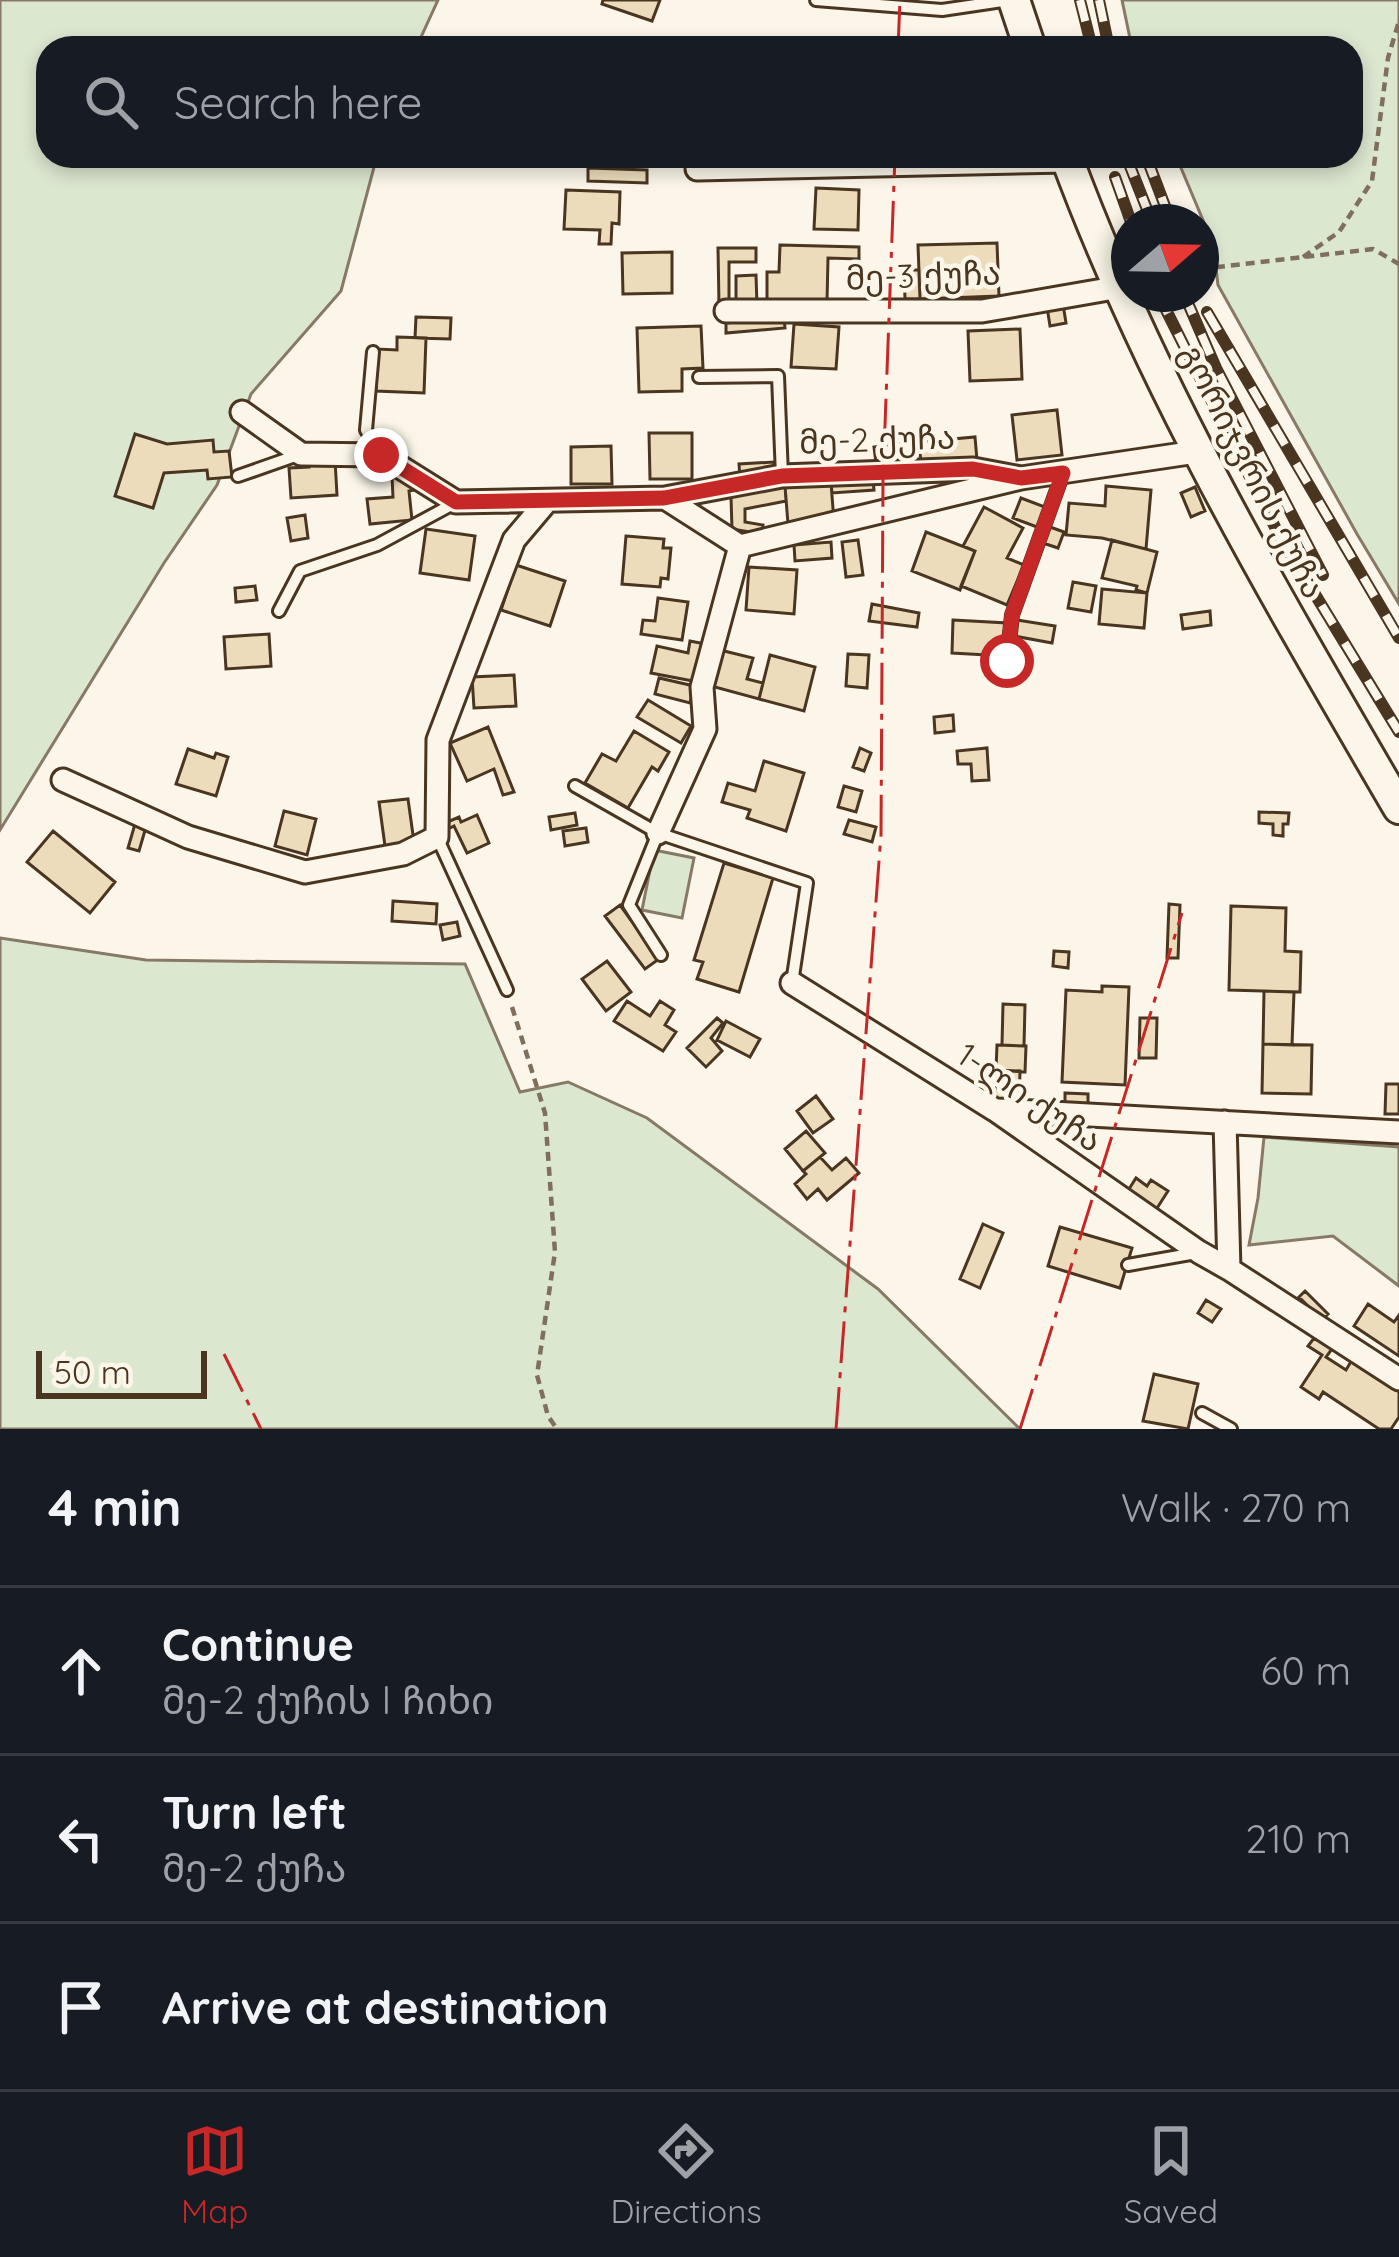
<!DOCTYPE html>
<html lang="en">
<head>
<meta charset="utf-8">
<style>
  body { margin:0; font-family:Quicksand,"Noto Sans Georgian",sans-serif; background:#20242c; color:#f1f3f6 }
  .compass { position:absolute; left:1111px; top:204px; width:108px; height:108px; border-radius:50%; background:#171b24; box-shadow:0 6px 18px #0003; rotate:70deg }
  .scale { position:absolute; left:36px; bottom:30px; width:171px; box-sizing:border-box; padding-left:12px; border:6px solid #4a3520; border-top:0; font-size:33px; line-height:42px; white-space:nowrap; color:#4a3520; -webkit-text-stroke:9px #fbf6e9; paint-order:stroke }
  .stop { position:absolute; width:36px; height:36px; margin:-27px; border:9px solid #c62828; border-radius:50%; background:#fff }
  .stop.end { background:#c62828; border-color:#fff; box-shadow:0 3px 12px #0008 }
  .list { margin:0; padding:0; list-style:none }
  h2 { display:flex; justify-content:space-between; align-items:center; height:156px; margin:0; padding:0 48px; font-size:51px }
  h2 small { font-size:39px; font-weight:400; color:#9ea1a6 }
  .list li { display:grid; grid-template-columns:78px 1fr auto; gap:36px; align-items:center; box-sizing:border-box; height:168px; padding:0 48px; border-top:3px solid #363941 }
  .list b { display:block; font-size:45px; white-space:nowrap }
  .list p { margin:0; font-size:39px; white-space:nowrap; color:#9ea1a6 }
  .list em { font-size:39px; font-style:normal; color:#9ea1a6 }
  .icon { flex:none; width:66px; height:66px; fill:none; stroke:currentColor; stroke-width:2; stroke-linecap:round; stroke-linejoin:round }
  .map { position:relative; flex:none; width:1399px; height:1429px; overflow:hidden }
  .search { position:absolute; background:#171b24; box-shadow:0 6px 18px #0003; left:36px; right:36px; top:36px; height:132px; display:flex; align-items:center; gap:30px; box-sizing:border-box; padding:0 42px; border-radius:36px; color:#9ea1a6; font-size:45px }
  .sheet { height:660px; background:#171b24 }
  nav { display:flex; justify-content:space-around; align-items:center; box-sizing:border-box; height:168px; border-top:3px solid #363941; background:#171b24; font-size:33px; color:#9ea1a6 }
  nav a { display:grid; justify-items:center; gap:6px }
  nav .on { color:#c62828 }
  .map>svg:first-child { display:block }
  .green { fill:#dce7d0; stroke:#887966; stroke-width:3 }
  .building { fill:#ecdcbc; stroke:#4a3520; stroke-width:3 }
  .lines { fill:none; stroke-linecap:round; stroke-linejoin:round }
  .lane-casing { stroke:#4a3520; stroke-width:16 }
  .street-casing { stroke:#4a3520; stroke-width:27 }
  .secondary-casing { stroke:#4a3520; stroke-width:36 }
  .path { stroke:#7f6f5c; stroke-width:4.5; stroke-dasharray:9 6; stroke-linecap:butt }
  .lane { stroke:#fbf6e9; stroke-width:10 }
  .street { stroke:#fbf6e9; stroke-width:21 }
  .secondary { stroke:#fbf6e9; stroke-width:30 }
  .rail-casing { stroke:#4a3520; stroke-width:12 }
  .rail { stroke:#fbf6e9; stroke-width:8; stroke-dasharray:22; stroke-linecap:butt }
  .power { stroke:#c62828; stroke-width:3; stroke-dasharray:42 9 6 9; stroke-linecap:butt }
  .route { stroke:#c62828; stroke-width:15 }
  .labels { text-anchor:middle; stroke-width:9; stroke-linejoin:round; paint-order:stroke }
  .street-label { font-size:33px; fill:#4a3520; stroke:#fbf6e9 }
</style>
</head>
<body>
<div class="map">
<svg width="1399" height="1429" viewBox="0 0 1399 1429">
  <rect width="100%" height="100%" fill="#fbf6e9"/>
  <path class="green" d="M0,0H438L416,48H48V156H377L341,291L251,394L217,485L164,563L0,830Z
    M1122,0H1399V604L1357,534L1218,285L1213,244L1176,156H1351V48H1132Z
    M654,850L694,858L682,918L642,910Z
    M0,938L146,960L465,964L520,1092L568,1082L647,1118L878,1289L1020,1429H0Z
    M1264,1137L1399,1147V1286L1333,1236L1249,1245L1258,1198Z"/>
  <path class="building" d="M603,0H660L652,21L602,4Z
    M588,168L647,170V183L588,181Z
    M816,188L859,190L858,230L814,229Z
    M566,190L620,192L619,224L612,223L611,244H599L600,230L564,229Z
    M997,243L999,296L920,299L918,245Z
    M780,245L859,247V259L828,258L827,302L767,301V272H779Z
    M718,248H756V262H729V305H719Z
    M672,252V293L623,294L622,253Z
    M904,270H919L920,299H905Z
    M756,275L757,306H736V276Z
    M1063,304L1066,323L1050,326L1047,307Z
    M416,317L451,318L450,339L415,338Z
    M784,318L785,328L726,333V323Z
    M794,324L839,327L836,369L791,367Z
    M701,326L703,368L682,369V391L639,392L637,328Z
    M1020,329L1022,379L970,381L968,331Z
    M397,337L426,338L424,393L376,391L377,349L397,350Z
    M1057,410L1062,455L1017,460L1012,415Z
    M649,433H692V479H650Z
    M135,434L167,444L213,440L214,452L229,451L232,477L208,479L207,470L164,473L153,508L115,496Z
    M975,437L977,460L921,464L919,442Z
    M904,443L906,460L876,463L874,447Z
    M611,446L612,484H571V447Z
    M335,460L337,495L291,498L289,468L309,467V461Z
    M774,462L775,476L740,478L739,464Z
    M392,476H397L414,484V490L409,491L412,520L370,524L367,499L393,497Z
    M873,480L874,490L832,493L831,483Z
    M831,483L834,521L788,524L785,486Z
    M785,486L786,501L745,509V522L763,525L762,534L732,529L731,497Z
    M1106,486L1151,490L1146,549L1102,538L1066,535L1069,503L1105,506Z
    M1195,487L1205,511L1191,517L1181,493Z
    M1021,498L1045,507L1037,527L1013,518Z
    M984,507L1023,528L1007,558L1024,565L1007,605L961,586L975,551L963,546Z
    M305,515L308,538L291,541L287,518Z
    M1050,527L1064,532L1058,548L1043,543Z
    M426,529L475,536L469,580L420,573Z
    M926,532L975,551L960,590L912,571Z
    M626,536L664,539L663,548H671L668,579L661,578L660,587L622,584Z
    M858,540L863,575L846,577L842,542Z
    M1112,540L1157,552L1147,593L1136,590L1137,586L1102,578Z
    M831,542L832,558L795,561L794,545Z
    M516,565L565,581L550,626L501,610Z
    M749,567L797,570L794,614L746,610Z
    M1073,582L1096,586L1091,612L1068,608Z
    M255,586L257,600L236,602L235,588Z
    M1102,589L1147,593L1144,628L1099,624Z
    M658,598L688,602L682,640L641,634L643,620L655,621Z
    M872,604L919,613L917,627L869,621Z
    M1210,611L1211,625L1183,629L1181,615Z
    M953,620L1007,623L1005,656L952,653Z
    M1017,620L1055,626L1052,643L1014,636Z
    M269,634L271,666L226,669L224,637Z
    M690,641L705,644L698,682L651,673L657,646L688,653Z
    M720,650L753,658L747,679L763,683L759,699L711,686Z
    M848,654L869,655L867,688L846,686Z
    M770,655L815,667L804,711L759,699Z
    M514,675L516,706L474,708L472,677Z
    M659,678L694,686L690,703L655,694Z
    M648,700L691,726L681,743L637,717Z
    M953,715L954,731L935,733L934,717Z
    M488,727L514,792L503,795L494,769L467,781L450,743Z
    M634,731L669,752L658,771L652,767L628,808L585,783L602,754L616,761Z
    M860,748L871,753L864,771L853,767Z
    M987,748L989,780L972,781L971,764H958L957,751Z
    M188,749L214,758L216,753L228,757L216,796L176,784Z
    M764,761L804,773L786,831L747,818L750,810L722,802L728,783L755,791Z
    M844,786L862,791L856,812L838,807Z
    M408,799L414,842L385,846L379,802Z
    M284,811L316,819L307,855L275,846Z
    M1259,812L1289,813L1288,824H1283V836L1273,835V824L1259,823Z
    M575,813L577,825L551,830L549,817Z
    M477,815L489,843L467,853L454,826L448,829L445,823L459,817L461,822Z
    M849,820L876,827L872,842L844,834Z
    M135,824L146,827L139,851L128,848Z
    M586,828L588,842L565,846L563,831Z
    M53,831L115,882L90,913L27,862Z
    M724,863L773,878L739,992L697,979L703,962L694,960Z
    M393,901L437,904L436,924L392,921Z
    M1169,904L1180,905L1178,958H1167Z
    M620,905L659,959L645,969L605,916Z
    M1231,906L1286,908L1285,951L1301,952L1300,992L1229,990Z
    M457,922L460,936L443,940L440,925Z
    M1054,951L1069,952L1068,968L1053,966Z
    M607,961L631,992L606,1011L582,979Z
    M1102,986L1129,987L1125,1085L1062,1082L1066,990L1102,992Z
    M1264,991L1294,992L1292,1045L1263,1044Z
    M627,1001L650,1016L660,1001L674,1010L665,1025L676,1032L663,1051L614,1021Z
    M1003,1004L1025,1005L1024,1046L1002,1045Z
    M717,1018L723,1023L711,1038L722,1051L706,1067L687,1048Z
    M1140,1018H1157L1156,1058H1139Z
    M726,1021L760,1039L750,1057L717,1040Z
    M1263,1044L1312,1045L1311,1094L1262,1093Z
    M997,1045L1026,1046L1025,1072L996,1070Z
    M996,1070L1020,1071L1019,1107L994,1106Z
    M1386,1084H1399V1114H1385Z
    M1065,1093L1088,1094V1109L1065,1108Z
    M816,1096L833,1119L813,1133L797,1111Z
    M806,1131L825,1153L803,1171L785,1149Z
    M820,1157L832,1170L846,1158L859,1173L827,1200L818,1189L807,1199L795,1184L806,1174L803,1171Z
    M1136,1178L1147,1186L1151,1180L1168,1191L1152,1216L1124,1197Z
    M983,1224L1003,1233L980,1288L960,1279Z
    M1060,1227L1132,1248L1120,1288L1048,1266Z
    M1305,1291L1328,1314L1322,1320L1299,1297Z
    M1206,1300L1221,1309L1212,1322L1198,1313Z
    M1368,1304L1394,1322L1399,1315V1356L1354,1326Z
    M1314,1338L1332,1349L1326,1357L1346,1370L1355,1355L1399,1383V1417L1391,1429H1379L1323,1392L1319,1399L1301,1387L1322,1355L1308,1346Z
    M1154,1374L1198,1384L1188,1429L1143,1421Z"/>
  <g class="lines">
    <g class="lane-casing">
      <path id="lane" d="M816,0L942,10L1009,0
        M373,352L366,430L379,452
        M699,377L778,376L782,476
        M238,476L298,455
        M279,611L300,571L377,545L453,504
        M1007,661L1012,615L1063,473
        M575,786L658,833L807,883L792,983
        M658,833L629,905L661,955
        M437,837L507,990
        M1128,1265L1196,1253
        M1202,1413L1231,1429"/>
    </g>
    <g class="street-casing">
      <path id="street" d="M697,169L1068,161
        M726,311H982L1120,287
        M242,412L301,454L381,455L456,502L665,498L782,476L973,469L1021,478
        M665,498L740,546L1021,478L1196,452
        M63,780L188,837L305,872L403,854L437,837L438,740L514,540L547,501
        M658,833L705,729L702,687L740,546
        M792,983L995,1110L1199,1252L1229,1269
        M998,1110L1399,1132
        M1225,1122L1229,1269L1399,1379"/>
    </g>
    <g class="secondary-casing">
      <path id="secondary" d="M1014,0L1030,48
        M1066,156C1151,386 1276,597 1399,808"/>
    </g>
    <path class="path" d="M1303,257L1339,232L1372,181L1388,58L1399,21
      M1201,269L1373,249L1399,264
      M512,1007L545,1113L555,1252L537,1375L548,1416L557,1429"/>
    <use href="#lane" class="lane"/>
    <use href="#street" class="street"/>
    <use href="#secondary" class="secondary"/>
    <g class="rail-casing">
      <path id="rail" d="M1080,0L1092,48
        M1099,0L1109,48
        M1126,156L1152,222
        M1146,156L1171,222
        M1115,177L1131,222
        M1158,294L1280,537L1399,732
        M1184,294L1216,368L1323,575
        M1207,312L1399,638"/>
    </g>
    <use href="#rail" class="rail"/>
    <path class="power" d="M898,48L900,0
      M224,1354L261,1429
      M836,1429L881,835L883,479L895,156
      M1020,1429L1182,913"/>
  </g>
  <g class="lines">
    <path class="route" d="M381,455L456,502L664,498L782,476L973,469L1021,478L1063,473L1012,615L1007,661"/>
  </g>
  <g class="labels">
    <g class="street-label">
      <text transform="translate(923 275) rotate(-2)" y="12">მე-3 ქუჩა</text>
      <text transform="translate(877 439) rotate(-2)" y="12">მე-2 ქუჩა</text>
      <text transform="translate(1253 471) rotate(63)" y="12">გორიჯვრის ქუჩა</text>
      <text transform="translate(1030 1097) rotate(34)" y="12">1-ლი ქუჩა</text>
    </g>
  </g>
</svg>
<svg class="compass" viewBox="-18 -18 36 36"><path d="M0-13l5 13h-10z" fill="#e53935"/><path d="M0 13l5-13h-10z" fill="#9ea1a6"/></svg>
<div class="scale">50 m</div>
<div class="stop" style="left:1007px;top:661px"></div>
<div class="stop end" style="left:381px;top:455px"></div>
<div class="search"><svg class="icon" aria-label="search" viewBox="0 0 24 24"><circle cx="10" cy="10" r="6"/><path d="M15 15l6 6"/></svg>Search here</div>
</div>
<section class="sheet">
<h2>4 min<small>Walk · 270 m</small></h2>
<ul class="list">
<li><svg class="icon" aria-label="ahead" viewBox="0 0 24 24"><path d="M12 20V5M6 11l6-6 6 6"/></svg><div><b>Continue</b><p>მე-2 ქუჩის I ჩიხი</p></div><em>60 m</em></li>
<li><svg class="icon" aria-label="left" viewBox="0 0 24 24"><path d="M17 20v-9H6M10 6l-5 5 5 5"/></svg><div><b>Turn left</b><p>მე-2 ქუჩა</p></div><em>210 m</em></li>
<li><svg class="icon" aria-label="arrive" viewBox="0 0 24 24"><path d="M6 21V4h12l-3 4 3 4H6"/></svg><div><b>Arrive at destination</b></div></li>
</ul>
</section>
<nav>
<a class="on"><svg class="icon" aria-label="map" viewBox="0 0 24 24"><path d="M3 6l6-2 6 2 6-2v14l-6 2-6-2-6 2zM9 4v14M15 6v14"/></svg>Map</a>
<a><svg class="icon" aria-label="directions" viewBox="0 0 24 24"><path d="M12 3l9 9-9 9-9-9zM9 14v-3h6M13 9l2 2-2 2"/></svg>Directions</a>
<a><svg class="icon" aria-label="saved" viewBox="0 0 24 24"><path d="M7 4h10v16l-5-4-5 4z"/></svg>Saved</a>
</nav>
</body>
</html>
